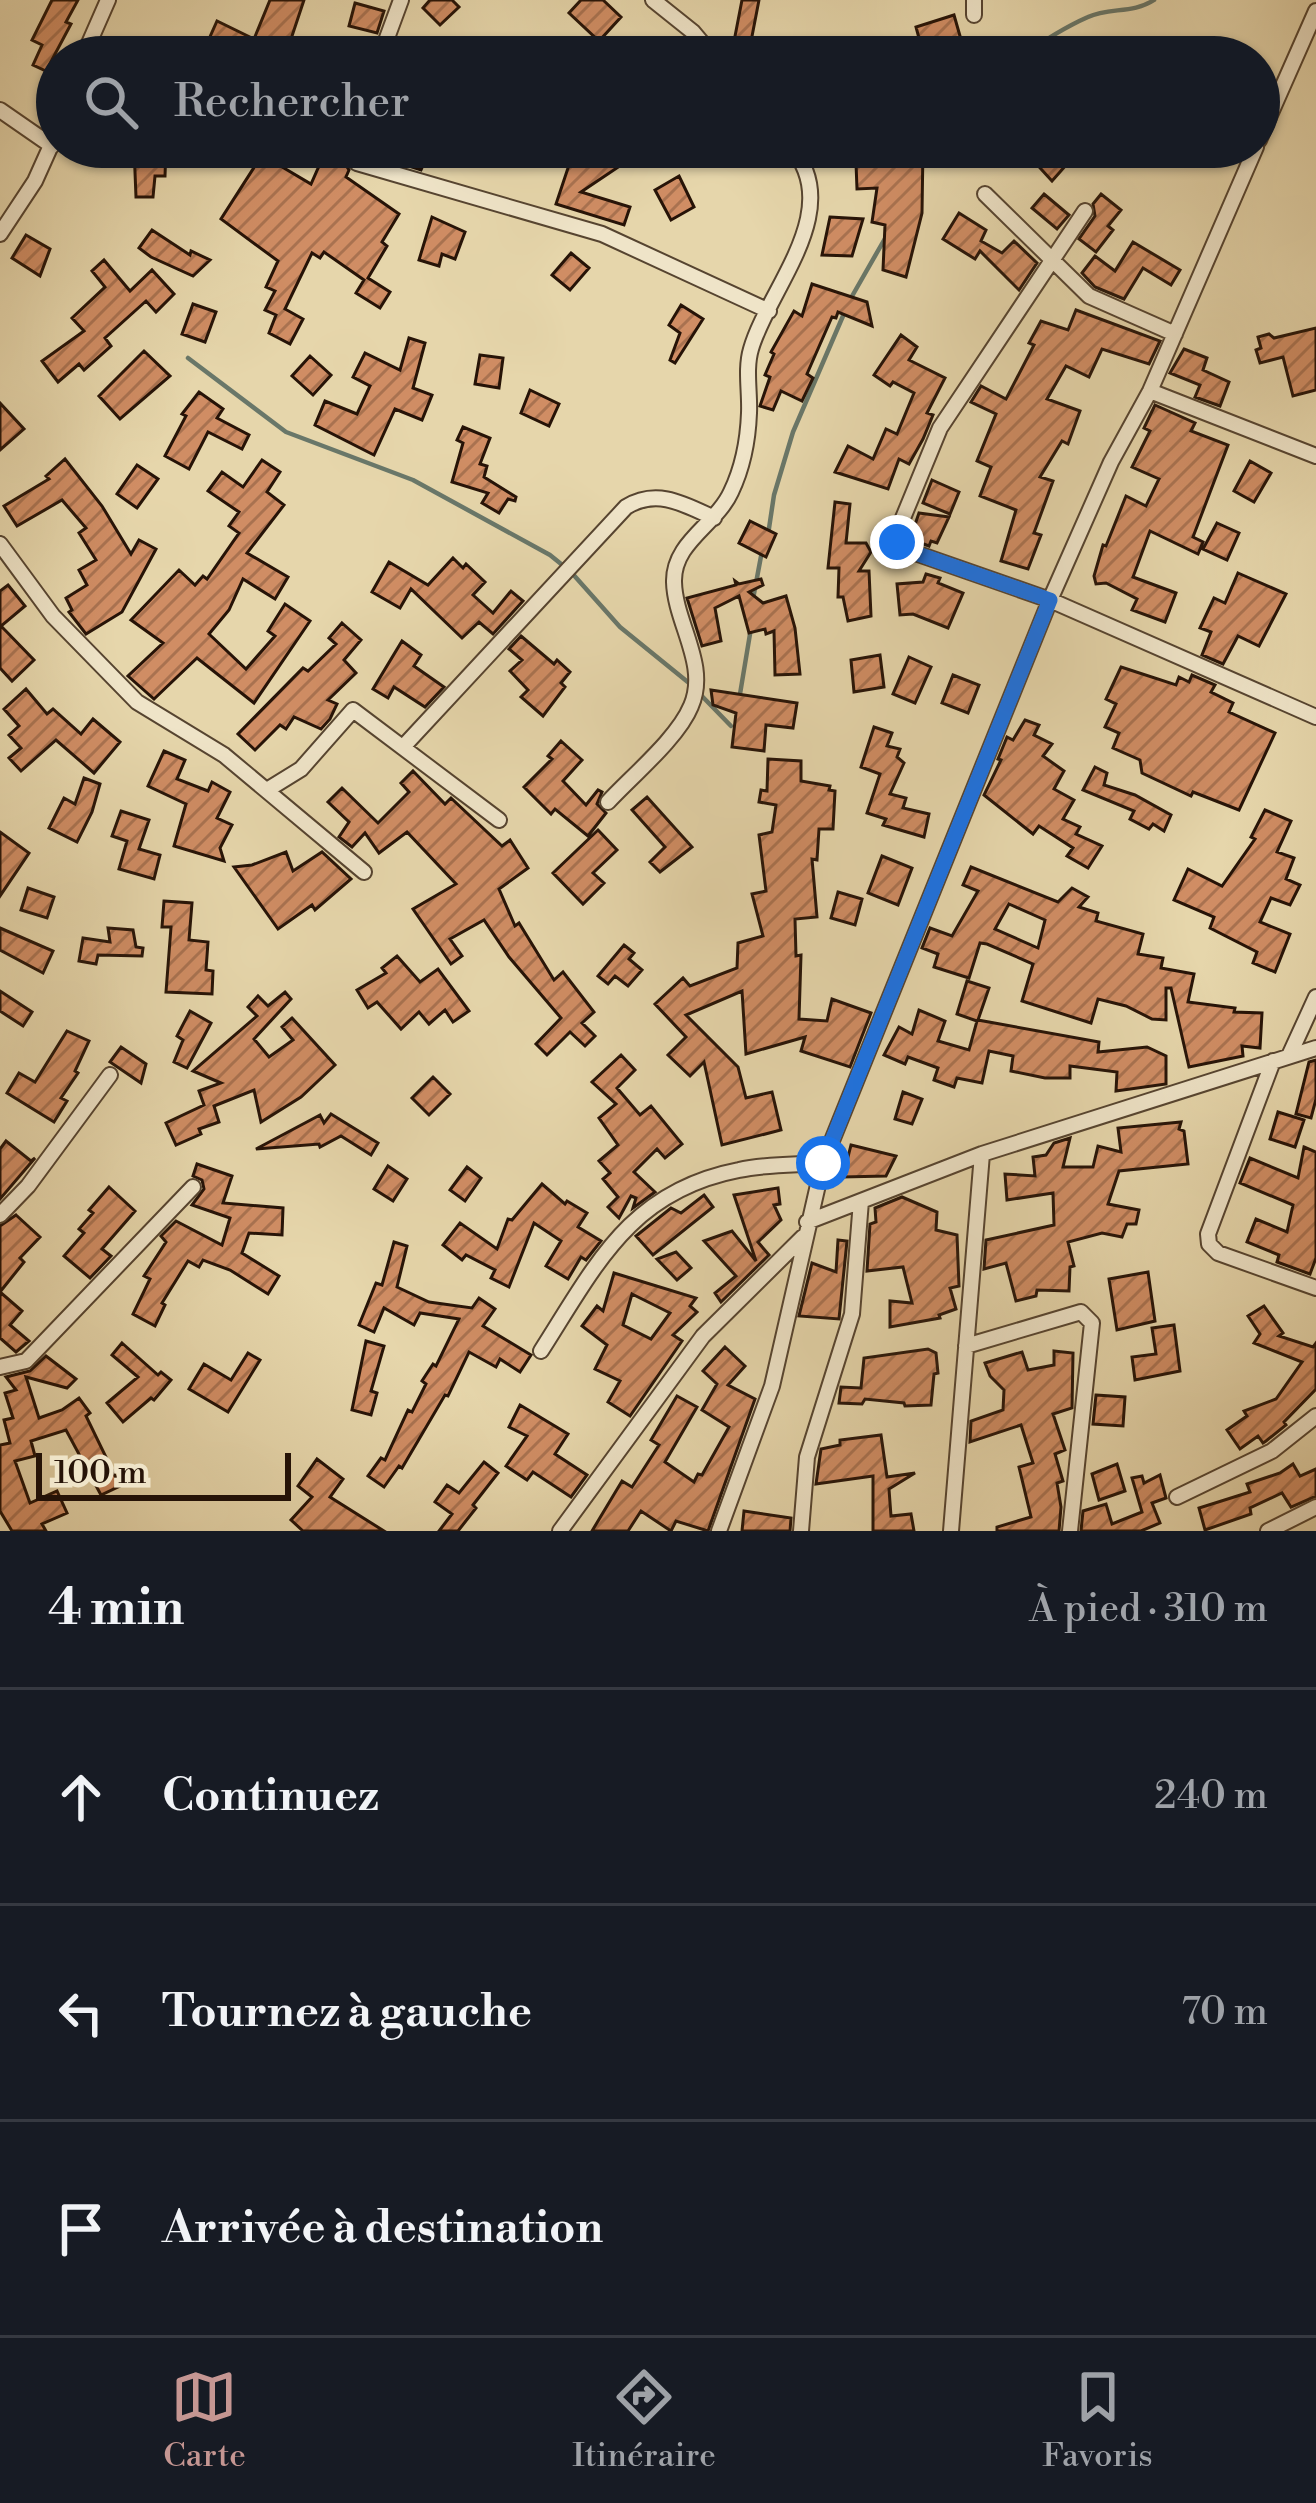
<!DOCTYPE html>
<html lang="fr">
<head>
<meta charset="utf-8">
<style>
  body { margin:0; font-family:"Libre Bodoni",serif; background:#242831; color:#f1f3f6 }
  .scale { position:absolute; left:36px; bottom:30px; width:255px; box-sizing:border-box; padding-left:12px; border:6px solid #261307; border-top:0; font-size:33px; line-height:42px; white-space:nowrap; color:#261307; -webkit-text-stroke:9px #efe4c8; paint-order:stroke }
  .stop { position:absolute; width:36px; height:36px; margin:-27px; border:9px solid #1a73e8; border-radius:50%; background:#fff }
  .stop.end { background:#1a73e8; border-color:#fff; box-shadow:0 3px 12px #0008 }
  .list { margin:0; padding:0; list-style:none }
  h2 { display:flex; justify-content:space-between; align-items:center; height:156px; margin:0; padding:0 48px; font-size:51px }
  h2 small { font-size:39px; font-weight:400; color:#9ea1a6 }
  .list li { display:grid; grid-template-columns:78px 1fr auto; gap:36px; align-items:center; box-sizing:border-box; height:216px; padding:0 48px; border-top:3px solid #363941 }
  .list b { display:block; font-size:45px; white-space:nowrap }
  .list em { font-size:39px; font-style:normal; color:#9ea1a6 }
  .icon { flex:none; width:66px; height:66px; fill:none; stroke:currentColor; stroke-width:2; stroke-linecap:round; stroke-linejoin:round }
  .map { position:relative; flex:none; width:1316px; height:1531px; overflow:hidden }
  .search { position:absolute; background:#171b24; box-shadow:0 3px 9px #0004; left:36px; right:36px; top:36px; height:132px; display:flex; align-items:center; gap:30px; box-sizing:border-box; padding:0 42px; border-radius:66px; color:#9ea1a6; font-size:45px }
  .sheet { height:804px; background:#171b24 }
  nav { display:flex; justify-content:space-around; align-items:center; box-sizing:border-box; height:168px; border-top:3px solid #363941; background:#171b24; font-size:33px; color:#9ea1a6 }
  nav a { display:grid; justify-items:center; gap:6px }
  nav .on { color:#c59692 }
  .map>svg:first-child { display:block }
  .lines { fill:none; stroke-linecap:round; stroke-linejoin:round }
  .stream { stroke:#697769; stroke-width:4.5 }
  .building { fill:url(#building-hatch); stroke:#261307; stroke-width:3; fill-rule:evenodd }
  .street-casing { stroke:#564430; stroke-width:18 }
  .street { stroke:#efe4c8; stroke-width:14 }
  .route { stroke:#1a73e8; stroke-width:15 }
</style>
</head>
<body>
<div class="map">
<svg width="1316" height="1531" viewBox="0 0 1316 1531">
  <defs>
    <pattern id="building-hatch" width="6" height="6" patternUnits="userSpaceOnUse" patternTransform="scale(3)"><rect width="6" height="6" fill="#d08d64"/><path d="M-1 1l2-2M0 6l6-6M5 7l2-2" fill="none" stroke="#a97250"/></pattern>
  </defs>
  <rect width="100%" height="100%" fill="#e6d6ab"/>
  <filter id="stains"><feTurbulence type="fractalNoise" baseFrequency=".00167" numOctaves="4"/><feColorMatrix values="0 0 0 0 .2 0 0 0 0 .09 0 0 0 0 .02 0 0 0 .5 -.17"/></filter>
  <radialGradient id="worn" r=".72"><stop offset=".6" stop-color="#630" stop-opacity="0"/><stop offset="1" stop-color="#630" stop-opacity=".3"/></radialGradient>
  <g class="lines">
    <path class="stream" d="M1021,57C1043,41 1063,28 1088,17C1109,7 1133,14 1154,0
      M920,166L935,147
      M851,298L887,235
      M188,358L286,432L413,480L550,555L571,572L620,627L689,683
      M768,535L774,495L793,432L846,309
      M753,599L762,551
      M697,691L731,726
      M739,700L751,628"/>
  </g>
  <path class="building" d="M52,0H78L66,22L71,24L46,71L33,65L42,45L32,40Z
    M270,0H304L285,57H201L217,21L254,39Z
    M430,0H452L459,7L440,25L423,8Z
    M581,0H603L621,17L599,41L569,13Z
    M742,0H759L748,57H731Z
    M355,3L384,11L377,33L349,26Z
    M954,15L966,57H924L916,27Z
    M134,147H166L165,176H155L153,197H136Z
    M408,147H431L421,170L399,163Z
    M575,147H648L581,192L630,207L624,225L556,204Z
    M888,147H923L922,213L906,277L883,270L885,225L872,222L877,188L857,189L856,163L888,161Z
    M1041,147H1082L1052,181L1031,158Z
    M327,148L338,153L349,170L346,177L399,214L382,242L387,246L368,278L390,292L380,308L356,293L364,280L324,252L320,258L312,253L285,309L303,319L290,344L269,333L276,315L265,310L275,291L266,287L278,261L221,219L262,155L311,184Z
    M679,176L694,207L671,220L655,190Z
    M1044,194L1069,215L1057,229L1032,208Z
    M1101,194L1121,210L1108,226L1113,230L1096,252L1079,239L1095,216L1093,204Z
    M959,213L986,230L981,241L1002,253L1014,241L1037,263L1019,290L980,251L975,259L943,239Z
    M432,217L465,232L455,259L442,254L439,266L419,260Z
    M830,217L863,219L852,256L822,255Z
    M152,230L190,255L191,251L210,260L193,276L151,257L139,248Z
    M26,235L50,249L40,276L12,258Z
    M1133,242L1180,270L1171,285L1143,268L1124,299L1095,287L1082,273L1095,256L1115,271Z
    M571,253L589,268L570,290L552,275Z
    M104,260L130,291L152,270L174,294L156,312L146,301L105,338L111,346L84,370L79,364L58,382L42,361L84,331L72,318L105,287L92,271Z
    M812,284L867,302L872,326L838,312L836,318L832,317L807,374L813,378L802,401L781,391L773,410L760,406L770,377L765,375L774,354L771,352L794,311L802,316Z
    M193,304L216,312L205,342L182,334Z
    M681,305L703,319L675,363L670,360L680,333L669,325Z
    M1076,310L1160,341L1149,364L1102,349L1089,377L1066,366L1047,399L1080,411L1068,444L1062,441L1040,477L1053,481L1034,533L1041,535L1028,569L1001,561L1016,510L980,496L991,467L977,461L996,414L971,402L981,386L1006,399L1034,345L1029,343L1041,321L1068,330Z
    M1316,328V390L1293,396L1283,357L1260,363L1256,350L1261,348L1258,337L1269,334L1274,338Z
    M901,335L917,347L909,360L945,378L927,413L933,415L923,439L909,464L899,459L888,489L835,472L848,446L873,459L886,429L897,434L914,393L893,382L890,386L874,375Z
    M409,338L425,343L413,388L432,395L422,420L395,409L374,455L315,425L325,401L357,414L370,386L353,377L365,353L400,370Z
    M1184,349L1207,358L1203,370L1229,382L1220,406L1195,397L1200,385L1170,373Z
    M144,351L170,376L120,419L99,396Z
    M480,355L503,358L499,388L475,384Z
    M310,356L331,375L313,395L292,376Z
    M530,390L559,404L549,426L521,413Z
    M199,392L223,409L217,418L249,435L242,449L208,432L189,469L165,456L186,416L182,414Z
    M0,403L24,429L0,450Z
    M1155,405L1195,423L1191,431L1228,445L1193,537L1203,542L1198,554L1150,531L1133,577L1176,593L1165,622L1132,610L1137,599L1106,583L1096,584L1094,576L1103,545L1106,546L1126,496L1146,506L1159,479L1132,467L1150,431L1144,428Z
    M463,427L490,438L480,464L487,466L484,477L516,497L515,501L508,499L499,513L482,503L488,493L452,482L463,443L457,440Z
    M65,459L102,506L131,554L139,540L156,549L122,612L86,634L69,612L72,610L66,598L87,585L79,570L96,560L79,533L86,528L62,500L17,526L4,506L49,479L46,476Z
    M262,460L280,472L267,492L284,505L247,553L288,577L275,599L243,579L229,610L209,634L246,669L275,636L268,631L285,604L310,621L254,703L197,658L154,699L128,676L163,643L131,620L179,570L195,585L203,576L207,579L239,533L229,526L239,512L208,491L222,472L243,487Z
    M1250,461L1271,473L1254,502L1234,491Z
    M137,465L158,479L137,508L117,494Z
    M932,480L959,492L950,514L923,503Z
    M835,502L850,504L846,543H866L871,552L859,571H869L871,616L848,621L843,597H838L839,568H828Z
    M919,513L949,517L937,543L931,541L929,546L910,539Z
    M750,521L776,534L766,557L739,543Z
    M1217,523L1239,533L1227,560L1203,549Z
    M453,558L463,568L466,564L485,582L473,595L493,613L511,591L523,601L493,634L479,622L462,638L411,589L400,608L372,592L389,562L428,585Z
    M1238,573L1286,594L1259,646L1238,636L1223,664L1202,655L1211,632L1200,628L1214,598L1225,603Z
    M926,574L940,578L938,583L963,593L948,628L913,614L900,615L897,584L923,582Z
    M761,579L763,585L749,592L763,603L786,596L795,628L800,674L775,675L774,631L766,634L765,629L749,633L739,596L715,608L721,641L702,646L687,598L736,585L735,581L739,584Z
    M8,585L25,606L1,626L34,660L12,681L0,668V591Z
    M342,623L361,640L344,660L356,673L328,700L337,704L330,719L321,729L294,717L286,729L280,725L255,750L238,734L303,668L308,671L336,644L329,638Z
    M521,636L554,664L557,660L570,672L561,683L565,687L543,716L521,697L528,690L510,671L522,660L509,649Z
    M402,641L421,655L414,666L444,687L425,707L394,687L388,698L373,689Z
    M880,655L884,687L854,692L851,660Z
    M909,657L931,667L915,703L893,694Z
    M1121,667L1176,685L1179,677L1189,682L1192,675L1215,685L1211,692L1233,703L1229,712L1275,733L1239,810L1193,792L1191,796L1142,773L1140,760L1113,748L1119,733L1105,727L1116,704L1106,699Z
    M953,675L979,685L968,713L942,703Z
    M26,689L47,714L53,709L81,734L93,719L120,742L94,773L56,740L21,771L9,758L21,748L9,735L19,726L4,709Z
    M711,690L797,703L793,728L766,725L764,751L732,747L736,713L713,705Z
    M1025,720L1039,725L1034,735L1052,744L1043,756L1064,771L1054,789L1074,800L1063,819L1080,827L1076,834L1102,846L1088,868L1067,856L1073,848L1039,826L1033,834L984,795L1001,760L998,759L1007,737L1013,740Z
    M874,727L892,733L887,746L900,749L897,757L904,763L890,794L906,798L903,808L929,814L924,837L883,825L886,819L867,813L880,774L861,767Z
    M561,741L582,760L563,781L586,805L598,790L602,792L597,804L606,813L588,836L555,809L551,814L524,787L552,759L548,756Z
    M164,751L185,760L177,779L208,791L212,782L230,792L217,818L232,825L220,848L224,861L174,846L186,804L148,786Z
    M768,759L801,761V781L830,786L829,790L835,791L833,829H819L817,860L812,859L817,917L795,919L796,956L801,955L799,1019L827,1021L832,999L871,1013L850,1067L801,1051L805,1037L746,1054L742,991L686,1015L738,1067L746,1098L772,1092L781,1130L722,1145L704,1062L690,1076L668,1055L686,1037L655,1004L683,978L690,986L737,968L738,943L763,936L752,894L766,891L759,835L772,832L776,805L759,802L761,790L767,791Z
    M1095,767L1107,773L1104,785L1135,795L1171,815L1164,831L1153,824L1149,829L1130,819L1134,811L1083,790Z
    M413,771L445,804L451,798L502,846L510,840L528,868L499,889L515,926L519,923L554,980L563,972L594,1012L582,1023L595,1036L585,1046L570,1032L547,1055L536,1044L561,1018L509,957L484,920L450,939L462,956L451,964L413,909L456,884L407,832L379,853L365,833L352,847L339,837L349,822L328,802L342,788L378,823L409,792L401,783Z
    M84,778L100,784L92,812L77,842L49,828L64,798L75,804Z
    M647,797L692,847L660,872L650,862L665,847L632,810Z
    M1265,810L1291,821L1277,852L1294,858L1286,879L1300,885L1290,905L1271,898L1260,922L1290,934L1275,972L1253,963L1257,952L1210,928L1214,917L1174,900L1188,869L1222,886L1255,839L1251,837Z
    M121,811L149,820L139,849L160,855L154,879L119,869L127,841L112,836Z
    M598,830L617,850L593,873L604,883L583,904L553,873Z
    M0,832L29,853L0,896Z
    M286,852L293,871L322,852L351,879L315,910L312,905L278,929L234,867L252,865Z
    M882,856L912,868L898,905L868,893Z
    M971,867L1058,902L1072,888L1088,897L1079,907L1098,913L1096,921L1143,934L1138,954L1163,958L1161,968L1194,974L1188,1002L1235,1008L1234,1012L1262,1013L1260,1048L1242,1046L1243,1056L1189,1067L1171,988H1166V1020L1152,1019L1126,1006L1098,999L1091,1023L1022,1001L1033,964L987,944L980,943L969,978L934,967L938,954L922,948L930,928L952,936L978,891L963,885ZM1009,904L1045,920L1038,948L995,929Z
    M28,888L54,897L47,918L21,910Z
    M838,892L862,899L855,925L831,918Z
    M164,901L192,903L189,940L208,942L206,970L213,971L212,994L166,992L171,927H162Z
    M0,928L53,951L43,973L0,950Z
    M108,928L133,930L136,947L143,948L142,956L98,955L96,964L79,961L83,938L110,942Z
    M624,945L634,953L629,959L642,970L628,986L615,976L608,984L598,976Z
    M397,956L420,982L438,969L469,1011L453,1022L445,1010L429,1024L419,1012L401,1029L377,1002L368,1008L357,990L386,973L382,968Z
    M967,981L989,988L978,1020L1099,1042L1098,1052L1147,1047L1166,1056V1084L1116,1091L1117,1072L1070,1066V1078H1045L1011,1071L1013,1056L989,1051L982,1083L957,1078L954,1087L934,1080L938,1068L908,1057L905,1064L884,1055L899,1027L912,1034L919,1010L945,1021L938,1041L969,1050L977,1021L957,1014Z
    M0,991L32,1012L23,1026L0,1011Z
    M285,992L291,999L254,1039L269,1057L293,1040L282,1027L292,1018L335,1065L301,1097L261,1122L254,1090L214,1106L219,1122L199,1129L201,1134L176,1145L166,1123L204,1105L199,1091L221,1083L193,1071L257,1016L248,1007L258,996L268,1006Z
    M190,1011L211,1023L187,1068L174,1062L183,1040L177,1036Z
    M67,1031L89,1041L75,1071L78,1073L61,1098L67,1101L54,1122L7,1093L19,1073L35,1082Z
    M121,1047L146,1064L141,1083L110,1062Z
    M621,1055L635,1070L617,1088L640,1115L651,1106L682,1144L665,1158L657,1149L634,1172L655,1192L633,1208L636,1198L631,1196L619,1218L608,1207L618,1197L603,1179L610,1173L599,1161L618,1145L599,1118L616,1104L592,1082Z
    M1316,1060V1099L1311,1118L1296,1114L1309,1062Z
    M433,1077L450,1094L429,1115L412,1098Z
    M903,1092L922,1099L912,1124L895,1119Z
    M1278,1112L1304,1120L1295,1147L1270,1139Z
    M331,1114L378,1143L371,1155L341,1136L320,1147L319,1144L256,1149L320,1115L324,1123Z
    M1181,1122L1179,1129L1184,1131L1188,1164L1119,1171L1108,1204L1139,1210L1136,1224H1127L1122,1237L1102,1233L1068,1242L1074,1266L1070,1267L1069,1291L1037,1290L1036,1296L1016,1301L1006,1263L984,1269L986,1240L1054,1225L1053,1193L1007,1200L1005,1174L1035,1176L1033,1157L1046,1155L1054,1143L1070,1138L1063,1167H1093L1098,1146L1121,1152L1118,1128Z
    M6,1141L31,1161L35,1158L0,1199V1149Z
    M851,1145L896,1156L886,1176L843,1177Z
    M1304,1147L1316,1152V1258L1310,1274L1277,1262L1279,1255L1247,1242L1256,1219L1287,1232L1293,1205L1240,1183L1250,1158L1298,1178Z
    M197,1164L232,1176L223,1203L283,1208L282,1235L249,1233L242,1253L279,1276L268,1294L230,1270L203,1260L199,1267L188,1261L162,1303L165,1305L155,1326L133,1314L150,1279L144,1276L166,1242L161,1236L176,1221L222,1245L230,1218L192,1205L204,1189L202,1180L193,1176Z
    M388,1166L407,1179L393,1201L374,1189Z
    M467,1167L481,1178L465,1201L450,1190Z
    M542,1184L565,1204L567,1201L587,1213L578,1227L601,1241L586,1260L581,1257L568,1279L546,1266L561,1241L534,1223L509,1287L491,1278L495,1270L466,1255L462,1260L443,1245L460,1223L497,1249L508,1219L512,1220Z
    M109,1187L135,1211L102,1249L111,1256L90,1278L64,1256L84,1233L79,1229L93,1213L89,1210Z
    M778,1188L780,1204L774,1205L781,1220L758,1242L769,1255L721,1302L715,1293L736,1276L704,1241L732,1231L756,1261L734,1195Z
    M704,1195L713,1207L653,1255L636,1236L671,1208L681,1213Z
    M902,1197L937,1212L936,1230L957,1235L959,1286L950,1288L956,1309L939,1315L940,1318L890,1327V1301L912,1303L903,1267L867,1271L870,1224L876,1222L875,1208Z
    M16,1215L40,1237L20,1258L24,1262L0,1292L22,1311L10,1325L29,1341L16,1352L0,1338V1226Z
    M838,1240L847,1241L839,1319L799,1316L812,1263L836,1272Z
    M394,1242L407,1246L397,1287L429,1302L472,1308L479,1298L495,1309L483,1326L531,1355L520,1372L500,1359L496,1367L469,1352L448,1396L445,1395L402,1468L399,1466L384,1487L368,1476L381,1458L385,1460L408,1410L412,1412L426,1384L422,1381L433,1364L436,1366L459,1319L420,1313L414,1325L384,1308L374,1332L359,1325L376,1283L382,1285Z
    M676,1252L691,1268L677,1280L657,1259Z
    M1148,1272L1155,1321L1117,1330L1109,1279Z
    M614,1273L696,1298L690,1306L697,1312L673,1335L682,1341L630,1416L608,1402L620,1381L595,1369L607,1345L582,1326L597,1306L603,1311ZM632,1294L670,1313L651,1339L623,1325Z
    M1264,1306L1283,1333L1279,1336L1313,1347L1316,1343V1389L1284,1422L1286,1425L1266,1441L1263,1443L1258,1436L1240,1449L1227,1430L1247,1416L1244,1411L1276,1399L1302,1362L1254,1343L1260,1334L1248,1316Z
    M1174,1325L1180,1371L1135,1380L1132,1357L1156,1354L1152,1328Z
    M366,1341L384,1346L371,1391L377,1393L371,1415L352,1410Z
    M122,1343L158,1375L161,1372L171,1380L154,1400L151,1398L123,1422L107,1403L138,1377L112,1355Z
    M725,1347L745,1366L728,1385L755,1399L708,1531L676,1521L671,1531L641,1511L628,1531H592L622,1481L632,1487L659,1445L651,1440L677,1396L697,1407L665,1462L694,1482L698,1474L702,1475L729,1427L702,1410L717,1384L703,1371Z
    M928,1349L936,1353L938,1373L934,1374L931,1405L905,1406L904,1403L865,1399L862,1404L839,1403L841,1387L861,1388L864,1358Z
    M1054,1351L1073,1353L1072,1408L1053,1414L1065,1450L1055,1454L1063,1481L1057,1483L1061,1507L1059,1531H997V1527L1031,1517L1019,1467L1033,1463L1021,1425L970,1442L971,1421L1003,1410L1004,1390L990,1376L985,1363L1022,1352L1028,1370L1054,1365Z
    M248,1353L260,1360L228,1412L189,1389L204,1364L231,1380Z
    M46,1356L76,1379L67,1388L26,1377L39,1418L62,1410L79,1398L90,1413L86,1416L120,1486L101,1495L66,1430L31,1441L35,1456L15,1461L30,1503L57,1491L67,1513L42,1524L46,1531H12L0,1511V1445L10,1443L4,1420L13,1418L5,1393L16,1390L6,1377L30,1371Z
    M1096,1395L1125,1397L1123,1426L1093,1424Z
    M520,1405L568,1434L555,1454L587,1475L571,1497L533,1472L527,1480L506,1466L527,1436L509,1427Z
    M881,1435L887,1477L915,1473L889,1489L891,1516L911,1514L914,1531H873V1476L816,1484L821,1449L840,1445V1440Z
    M317,1459L343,1479L330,1497L384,1531H303L291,1520L312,1497L298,1486Z
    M484,1462L498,1473L473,1505L476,1508L458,1531H439L452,1514L435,1502L447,1485L459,1493Z
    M1117,1464L1125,1491L1099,1500L1092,1474Z
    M1293,1464L1300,1476L1316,1469V1496L1291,1507L1282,1493L1250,1508L1251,1514L1205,1530L1199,1508L1250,1492L1247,1484L1280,1473Z
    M1160,1475L1166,1498L1152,1503L1160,1523L1141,1531H1081L1083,1511L1106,1504L1112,1524L1142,1512L1132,1478L1142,1476L1144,1483Z
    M744,1511L791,1518L790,1531H742Z"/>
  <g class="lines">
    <g class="street-casing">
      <path id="street" d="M653,0L693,32L714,57
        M974,0V15
        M83,57L108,0
        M380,57L401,0
        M0,110L52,146
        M1259,140L1316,11
        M348,147L357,163L602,234L769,311
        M985,194L1089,296L1175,334
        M1085,211L940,428L896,535L901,548L1050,600L1316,717
        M0,234L35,181L57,132
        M1150,391L1316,456
        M0,544L53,616L137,702L224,755L364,872
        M403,747L626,507C657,488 684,504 714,518
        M267,790L301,769L353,710L499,820
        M608,802C632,776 678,738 691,706C709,665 675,623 674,582C673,542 716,525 731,492C743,467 748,440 749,413C750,392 745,369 751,349C768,289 846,210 791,147
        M1289,1056L1316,997
        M1273,1061L1208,1234L1209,1244L1218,1253L1316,1288
        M0,1215L28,1186L110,1075
        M807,1222L982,1154L1316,1048
        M966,1346L1081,1312L1092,1323L1070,1531
        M541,1351C596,1265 630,1191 739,1170C766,1164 795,1165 823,1163
        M0,1367L26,1361L193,1187
        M1177,1497L1272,1451L1316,1416
        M560,1531L703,1336L803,1237
        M719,1531L772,1386L823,1163L1050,600L1111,462L1150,391L1256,147
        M801,1531L807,1457L852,1314L861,1201
        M951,1531L982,1154
        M1268,1531L1316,1507"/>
    </g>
    <use href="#street" class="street"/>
  </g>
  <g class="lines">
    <path class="route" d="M823,1163L1050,600L901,548L897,542"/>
  </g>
  <rect width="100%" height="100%" filter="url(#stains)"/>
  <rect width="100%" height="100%" fill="url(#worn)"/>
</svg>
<div class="scale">100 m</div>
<div class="stop" style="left:823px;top:1163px"></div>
<div class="stop end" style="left:897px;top:542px"></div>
<div class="search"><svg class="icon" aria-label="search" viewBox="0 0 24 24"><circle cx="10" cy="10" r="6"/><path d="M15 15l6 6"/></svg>Rechercher</div>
</div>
<section class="sheet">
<h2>4 min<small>À pied · 310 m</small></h2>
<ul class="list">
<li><svg class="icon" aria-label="ahead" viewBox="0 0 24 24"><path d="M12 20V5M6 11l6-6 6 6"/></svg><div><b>Continuez</b></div><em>240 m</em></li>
<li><svg class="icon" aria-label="left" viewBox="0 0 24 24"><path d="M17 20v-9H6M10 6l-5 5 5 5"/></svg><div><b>Tournez à gauche</b></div><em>70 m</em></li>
<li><svg class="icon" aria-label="arrive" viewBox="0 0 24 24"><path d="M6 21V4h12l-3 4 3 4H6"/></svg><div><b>Arrivée à destination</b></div></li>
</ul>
</section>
<nav>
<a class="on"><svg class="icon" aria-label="map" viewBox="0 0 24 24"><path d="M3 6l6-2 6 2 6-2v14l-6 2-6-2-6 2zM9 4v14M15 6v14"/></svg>Carte</a>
<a><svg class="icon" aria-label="directions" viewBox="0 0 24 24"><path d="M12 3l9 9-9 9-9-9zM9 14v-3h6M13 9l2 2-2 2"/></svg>Itinéraire</a>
<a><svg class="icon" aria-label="saved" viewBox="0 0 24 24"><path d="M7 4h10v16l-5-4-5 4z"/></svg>Favoris</a>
</nav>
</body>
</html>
